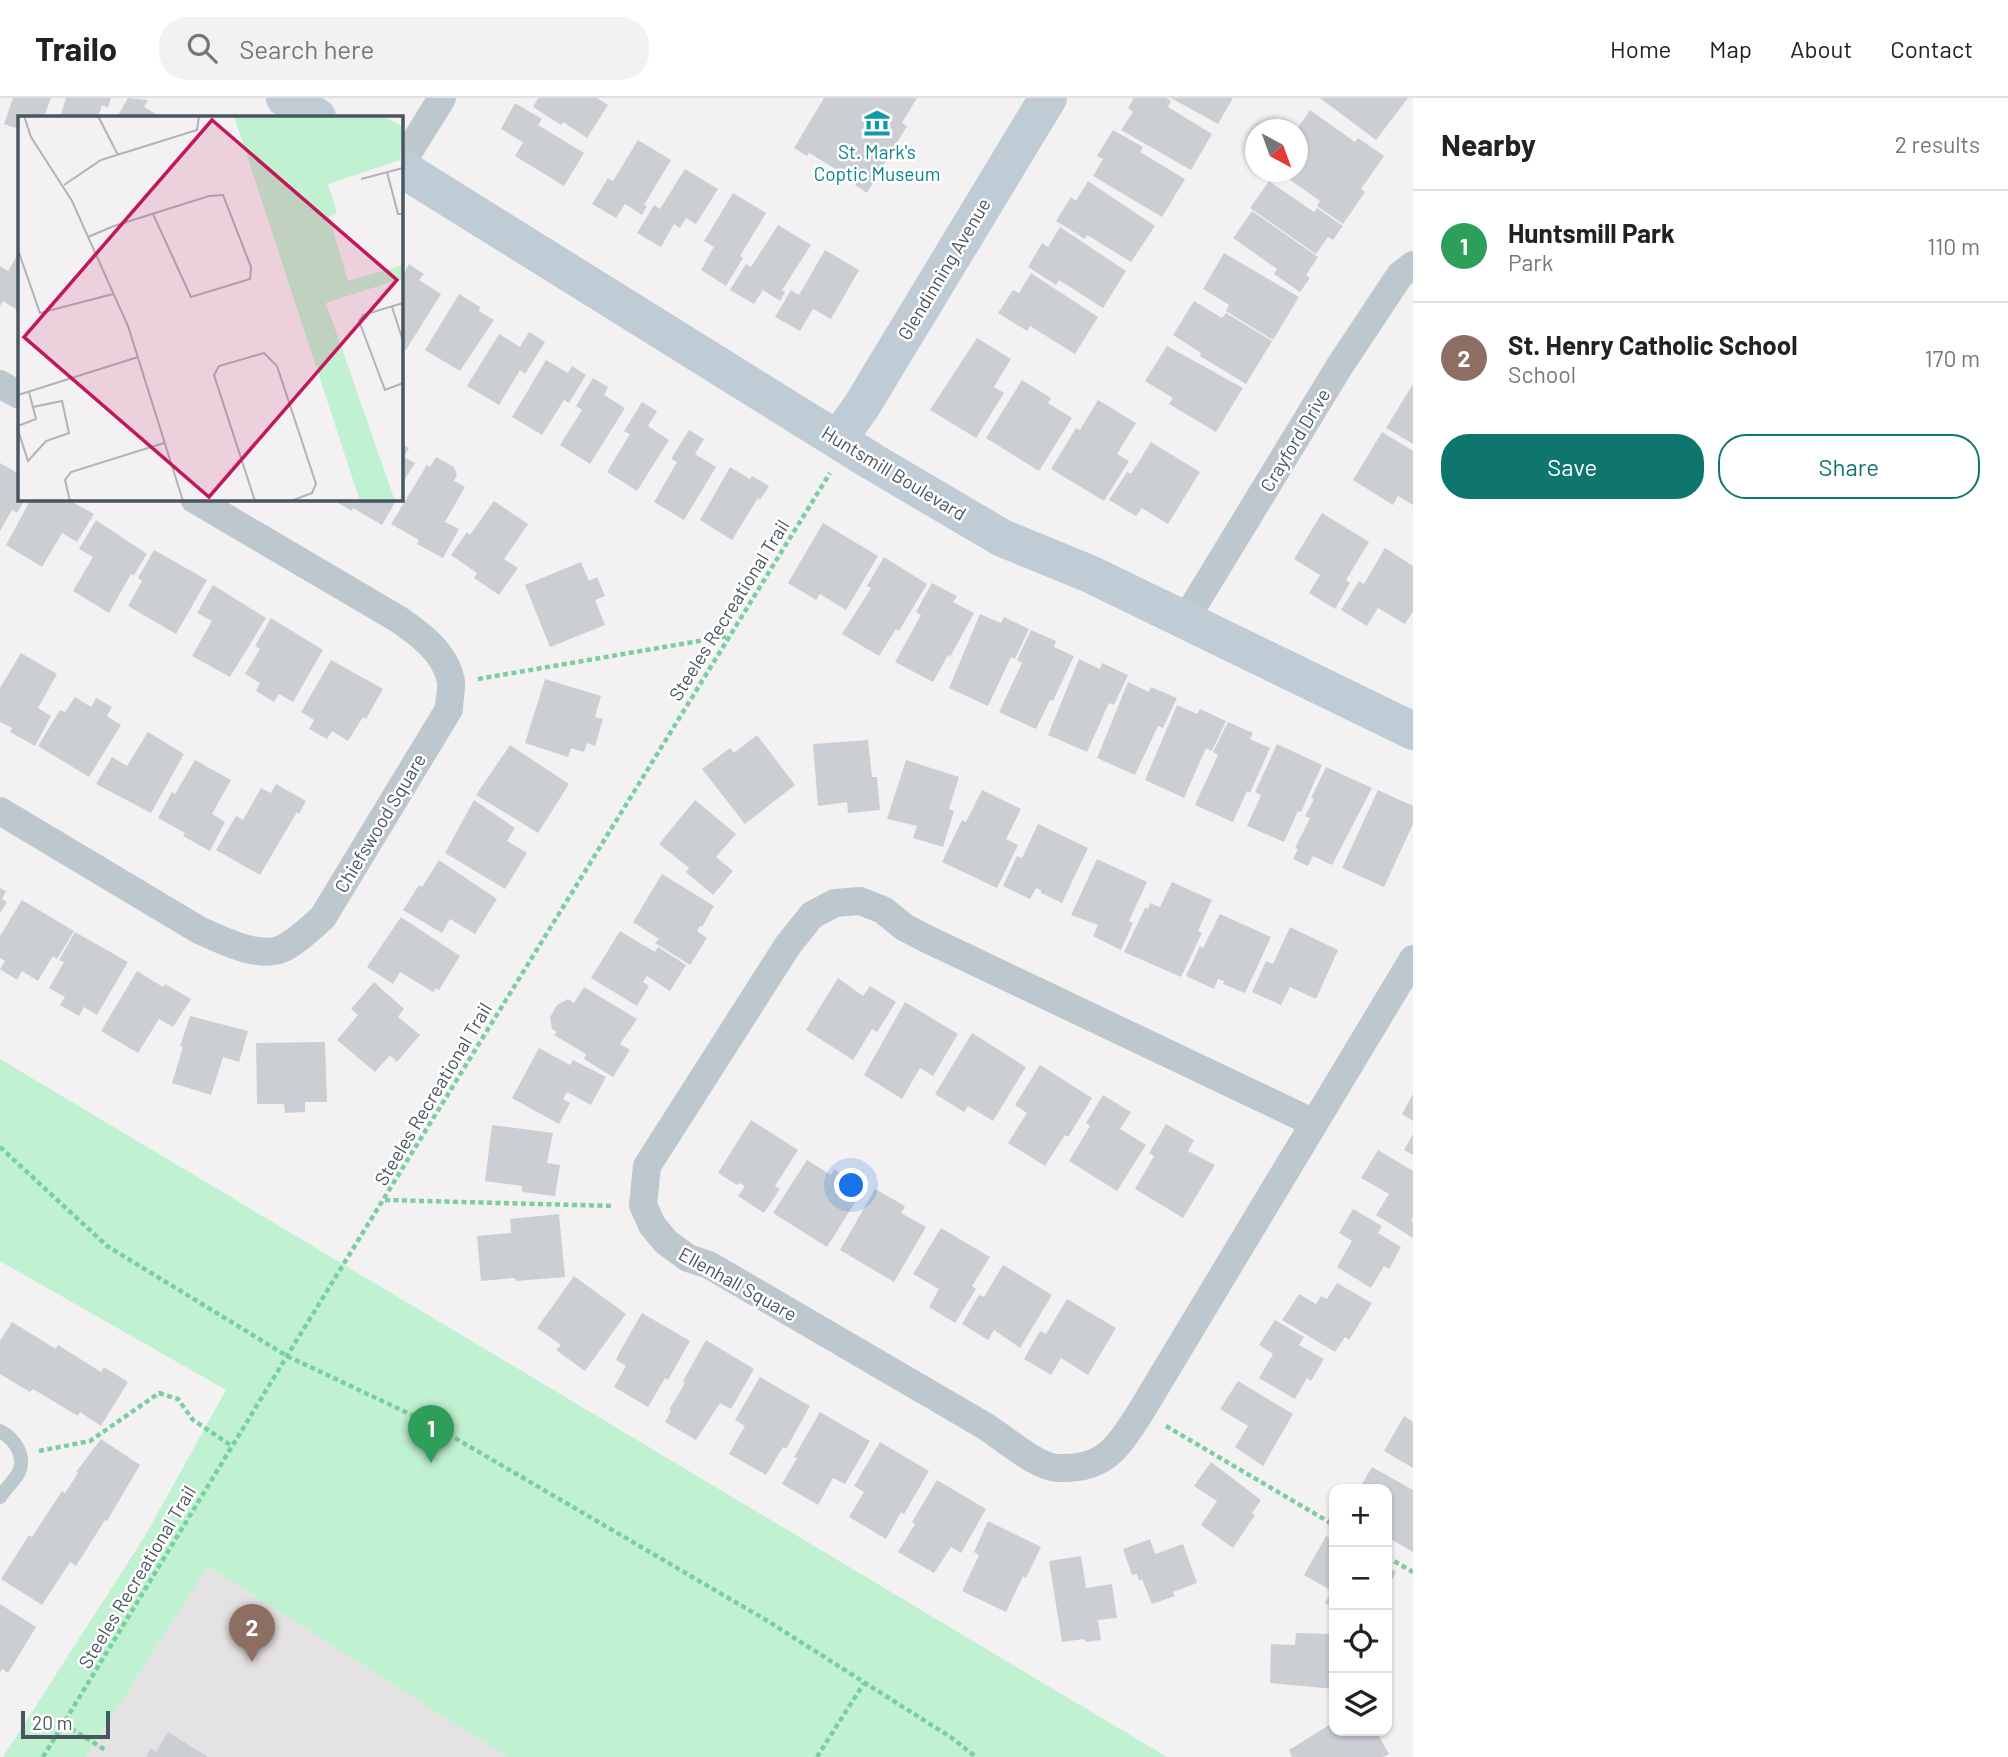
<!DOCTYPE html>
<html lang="en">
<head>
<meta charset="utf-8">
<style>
  body { margin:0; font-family:Barlow,sans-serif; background:#f2f2f2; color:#222 }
  .controls { position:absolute; right:21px; bottom:21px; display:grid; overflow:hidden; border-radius:14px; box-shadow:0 2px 5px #0004 }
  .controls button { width:63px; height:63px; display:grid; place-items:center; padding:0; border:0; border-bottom:2px solid #e0e0e0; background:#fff; color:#222; font:35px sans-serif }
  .compass { position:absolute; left:1245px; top:21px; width:63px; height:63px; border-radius:50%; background:#fff; box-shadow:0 2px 5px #0004; rotate:139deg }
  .scale { position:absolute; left:21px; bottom:18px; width:89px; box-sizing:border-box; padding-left:7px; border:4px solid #49565f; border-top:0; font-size:19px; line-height:24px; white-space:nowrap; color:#49565f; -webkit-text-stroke:5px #fff; paint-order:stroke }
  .you { position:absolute; left:852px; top:1088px; width:24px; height:24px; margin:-18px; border:5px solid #fff; border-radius:50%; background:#1a73e8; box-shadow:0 0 0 10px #1a73e833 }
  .badge { display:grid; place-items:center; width:46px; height:46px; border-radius:50%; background:#0f766e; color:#fff; font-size:23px; font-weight:700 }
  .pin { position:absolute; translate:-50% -58px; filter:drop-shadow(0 2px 4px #0008) }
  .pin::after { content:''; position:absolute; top:37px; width:24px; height:21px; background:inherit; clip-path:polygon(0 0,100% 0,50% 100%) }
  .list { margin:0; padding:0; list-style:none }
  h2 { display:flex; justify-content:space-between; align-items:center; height:91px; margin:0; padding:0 28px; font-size:30px }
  h2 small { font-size:23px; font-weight:400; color:#767676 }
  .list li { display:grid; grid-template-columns:46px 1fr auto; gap:21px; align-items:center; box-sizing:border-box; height:112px; padding:0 28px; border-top:2px solid #e0e0e0 }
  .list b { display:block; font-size:26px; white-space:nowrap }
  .list p { margin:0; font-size:23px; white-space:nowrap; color:#767676 }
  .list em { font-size:23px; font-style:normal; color:#767676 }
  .actions { display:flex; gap:14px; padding:21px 28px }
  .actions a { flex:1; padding:16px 0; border:2px solid #0f766e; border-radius:28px; text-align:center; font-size:24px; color:#0f766e }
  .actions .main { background:#0f766e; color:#fff }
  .icon { flex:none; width:38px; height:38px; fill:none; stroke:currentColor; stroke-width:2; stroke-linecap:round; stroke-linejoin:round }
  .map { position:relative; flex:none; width:1413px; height:1659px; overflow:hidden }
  header { display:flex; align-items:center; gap:42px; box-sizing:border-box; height:98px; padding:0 35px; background:#fff; border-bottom:2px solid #e0e0e0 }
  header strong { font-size:33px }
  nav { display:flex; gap:38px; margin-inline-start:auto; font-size:24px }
  .search { width:490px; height:63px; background:#f2f2f2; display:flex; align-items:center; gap:18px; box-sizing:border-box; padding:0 24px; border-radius:28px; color:#767676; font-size:26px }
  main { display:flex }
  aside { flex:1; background:#fff }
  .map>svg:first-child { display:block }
  .education { fill:#e5e2e4 }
  .green { fill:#c0f1d0 }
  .building { fill:#cbcfd4 }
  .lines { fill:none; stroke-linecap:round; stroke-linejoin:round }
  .path { stroke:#78cf9f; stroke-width:4.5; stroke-dasharray:5 3.5; stroke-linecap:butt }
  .lane { stroke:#bdc7ce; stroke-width:14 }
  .street { stroke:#bdc7ce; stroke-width:28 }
  .secondary { stroke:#bfcbd5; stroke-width:38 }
  .labels { text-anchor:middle; stroke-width:5; stroke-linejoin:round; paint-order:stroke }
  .culture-label { font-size:19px; fill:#0d838f; stroke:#fff }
  .street-label { font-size:19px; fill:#49565f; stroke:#fff }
  .inset-road { fill:none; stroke:#b0b3b7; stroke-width:2 }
  .view { fill:#c2185b; fill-opacity:0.15; stroke:#c2185b; stroke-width:3.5 }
  .inset-edge { fill:none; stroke:#49565f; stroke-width:3.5 }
</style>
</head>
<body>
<header>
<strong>Trailo</strong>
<div class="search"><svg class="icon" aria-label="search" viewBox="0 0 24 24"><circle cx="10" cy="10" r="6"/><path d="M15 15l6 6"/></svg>Search here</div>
<nav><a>Home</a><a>Map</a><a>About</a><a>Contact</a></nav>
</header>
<main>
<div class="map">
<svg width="1413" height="1659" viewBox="0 0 1413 1659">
  <rect width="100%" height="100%" fill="#f4f1f2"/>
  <path class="education" d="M208,1468L507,1659H86Z"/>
  <path class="green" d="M0,961L1167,1659H507L208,1468L86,1659H3L145,1438L226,1292L0,1163Z"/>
  <path class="building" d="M13,0H51L44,19H19V31L4,26Z
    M66,0H111L108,10L102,7L98,19H60Z
    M128,0L148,2L144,9L161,19H117Z
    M538,0H597L608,7L587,40L563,24L561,27L533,9Z
    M824,0H917L902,25L907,28L867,95L855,87L857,84L809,55L807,58L794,50Z
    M1134,0H1166L1171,3L1168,9L1212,36L1191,72L1121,32L1133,14L1128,10Z
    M1171,0H1233L1218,26Z
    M1320,0H1408L1376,42Z
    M515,5L542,21L538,27L584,55L564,88L515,58L523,44L501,31Z
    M1310,12L1355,44L1358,40L1384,58L1361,91L1365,94L1343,126L1317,108L1320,103L1279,74H1297V32H1296Z
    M1113,32L1143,49L1140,54L1185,81L1162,119L1093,78L1103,61L1097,58Z
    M638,42L671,62L644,107L647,108L642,117L625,106L616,120L592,106L608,80L613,83Z
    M685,71L718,91L696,126L686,120L680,130L674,126L661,149L637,135L654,107L660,111Z
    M1088,83L1155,128L1131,164L1087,137L1085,141L1056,123L1071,99L1076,103Z
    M1269,83L1314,114L1317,110L1343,128L1333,142L1328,139L1316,156L1250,110Z
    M733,95L766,115L740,158L743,160L726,188L701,172L714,149L704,143Z
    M1252,113L1318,159L1306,177L1310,180L1300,194L1274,176L1277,171L1233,140Z
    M778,127L811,147L782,192L785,194L780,203L763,192L754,206L730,192L746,166L751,169Z
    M1060,129L1126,173L1103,210L1059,182L1056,187L1028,169L1042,145L1048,149Z
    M825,152L859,172L831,221L813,211L800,233L775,219L791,192L799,197Z
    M19,154V213L3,203L0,208V168L8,173Z
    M1224,155L1299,199L1273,242L1226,213L1229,207L1203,191Z
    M409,166L424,176L419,182L441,196L406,252L401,249V180Z
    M1031,175L1098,219L1075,256L1030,228L1027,233L998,215L1013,192L1019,195Z
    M459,196L480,209L479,213L494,222L460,273L425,252Z
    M1194,203L1222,220L1226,215L1272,243L1246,286L1200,258L1201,255L1173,237Z
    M529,234L545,244L525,276L520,272L499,307L467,288L499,236L520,249Z
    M977,240L1011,261L994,289L1004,295L976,340L930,312Z
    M1167,248L1243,290L1216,334L1169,306L1173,300L1145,283Z
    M546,262L568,275L572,268L586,277L569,305L564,302L542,337L512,319Z
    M593,280L608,289L604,297L625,310L590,366L560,347L582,312L576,308Z
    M1022,282L1051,300L1048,305L1072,320L1039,373L986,340Z
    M1413,286V346L1386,330Z
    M1098,302L1136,325L1117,356L1129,363L1104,403L1051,371L1076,330L1080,332Z
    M642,304L657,313L648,328L669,342L637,393L607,374L630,336L624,333Z
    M689,332L704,341L695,356L716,369L684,422L654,404L677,364L671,361Z
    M1382,334L1413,353V407L1398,398L1393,407L1353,382Z
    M1151,344L1200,374L1168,426L1142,410L1136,418L1109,402L1127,374L1131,376Z
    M401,346L409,350L404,359L415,365L401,388Z
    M436,359L454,369L457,377L454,383L465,389L445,424L459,431L443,460L417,446L419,442L391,426L427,367L430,369Z
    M0,365L19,376V401H25L17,415L12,412L0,433Z
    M730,369L750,381L752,378L769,388L760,402L758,400L732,442L700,422Z
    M31,401H60L66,404L67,401L94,416L77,444L62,435L42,469L6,447Z
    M331,401H397L382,427L353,410L352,413Z
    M494,403L528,426L504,461L518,470L499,497L474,480L477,475L451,457L467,434L470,437Z
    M1322,415L1369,444L1346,482L1350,485L1335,511L1309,495L1320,477L1294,461Z
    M96,422L147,456L134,477L131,476L109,515L73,493L93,459L79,451Z
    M823,425L878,458L846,512L820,496L816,502L788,485Z
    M1385,450L1413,468V513L1405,526L1378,510L1367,528L1341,512L1359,483L1364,486Z
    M154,452L207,482L176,536L128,508L142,483L138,480Z
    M884,459L927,486L899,533L896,531L879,558L842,536L871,490L867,488Z
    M581,464L589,483L597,479L605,498L595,502L605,527L550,549L525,487Z
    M932,485L957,498L953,504L974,515L950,559L948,557L933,584L895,564L921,517L916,514Z
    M213,487L266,520L230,579L192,558L212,523L197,515Z
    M980,516L1001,525L1004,519L1029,531L1015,561L1011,559L988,608L949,590Z
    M271,520L323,552L293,604L279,596L274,604L256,593L260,585L245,576L260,551L255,548Z
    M1031,532L1056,543L1054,549L1074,558L1053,603L1050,602L1036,631L999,614L1022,565L1017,562Z
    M21,555L57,576L38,610L51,618L35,648L10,634L12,630L0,624V590Z
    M1079,561L1100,571L1102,565L1128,577L1114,607L1109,605L1087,654L1048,637Z
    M331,562L383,591L366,621L363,619L348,643L332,633L327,641L309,631L314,622L301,614Z
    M545,581L601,598L595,619L603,621L595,648L587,645L584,654L571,650L568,659L525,645Z
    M1128,584L1149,594L1151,589L1177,600L1163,630L1158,628L1135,677L1097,660Z
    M75,599L91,609L96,600L112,609L107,618L121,627L89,679L38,648L60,612L65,614Z
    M1177,607L1197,616L1200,611L1226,623L1212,653L1206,650L1184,700L1145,682Z
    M1228,624L1253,635L1250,641L1270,650L1250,695L1247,693L1233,724L1195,707L1218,657L1213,654Z
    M148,634L184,656L151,715L96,686L112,659L127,668Z
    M757,637L795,687L745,726L702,671L730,650L734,655Z
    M868,642L872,679H877L880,712L848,715L847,704L818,708L813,646Z
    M1277,646L1322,667L1301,714L1298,713L1284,744L1247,728L1261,697L1255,694Z
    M510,647L569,686L538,735L476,697Z
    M195,662L231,682L212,716L225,724L210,753L183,738L185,735L158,720L172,694L175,696Z
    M906,662L959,679L949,711L954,713L943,749L913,740L917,728L887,721Z
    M1326,669L1372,690L1332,767L1313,758L1308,768L1293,761L1298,751L1295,750L1310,720L1305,718L1314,701L1311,700Z
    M276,686L306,703L299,716L297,714L260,777L216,752L236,718L243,722L261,690L271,695Z
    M982,692L1021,711L1006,741L1018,747L997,790L942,764L962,722L966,724Z
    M1378,692L1413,708V726L1384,789L1342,770Z
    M474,702L515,730L507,743L527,755L505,791L445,755Z
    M695,702L736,736L716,759L733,773L713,797L686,774L689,770L659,746Z
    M1038,726L1088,750L1062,805L1041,795V792L1036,790L1030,801L1003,788L1017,758L1022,760Z
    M1097,761L1147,784L1129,823L1133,825L1121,852L1093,838L1098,827L1071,817Z
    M439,762L497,801L475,836L450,821L442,835L403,812L419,787L422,789Z
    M662,776L714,808L702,829L700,828L697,833L707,840L690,867L655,845L659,841L633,824Z
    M1172,784L1212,802L1198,833L1202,835L1181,879L1124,854L1145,810L1148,811L1150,805L1160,809Z
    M0,790L6,793L2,801L7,804L0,815Z
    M22,802L74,833L57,861L53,858L38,883L22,873L17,882L0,871L5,863L0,860V838Z
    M1220,816L1271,839L1245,895L1223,886L1224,883L1218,881L1214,891L1186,878L1200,848L1203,850Z
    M401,819L460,858L439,892L436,890L433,894L400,874L393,886L367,869Z
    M1290,829L1338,852L1316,901L1290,889L1281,907L1252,894L1266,863L1273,866Z
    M620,833L655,854L658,849L686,867L670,893L647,878L643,884L649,888L637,908L591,880Z
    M75,834L128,864L97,917L84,909L79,918L60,907L65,899L49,890L64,864L59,862Z
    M137,873L163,889L165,886L191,901L173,929L159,921L138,955L101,933Z
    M838,880L863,898L870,888L896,904L877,934L872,931L853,962L806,932Z
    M374,884L404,911L398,919L420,937L397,964L390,957L375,974L337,942L358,917L351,911Z
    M584,889L637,921L620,946L630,952L613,979L584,961L586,956L554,937L557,934L552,931L550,919L557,907L568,901L574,905Z
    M905,904L958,936L933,978L920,970L902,1001L864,977Z
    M190,918L248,933L239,964L223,959L211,997L172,985L183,949L180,948Z
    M972,935L1026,969L993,1023L968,1008L964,1014L935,996Z
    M325,944L327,1004H305V1014L285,1015L284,1006H257L256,945Z
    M539,950L570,967L573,962L606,979L591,1007L567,994L563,1001L570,1005L559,1026L512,1000Z
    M1040,967L1092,1000L1068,1039L1065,1037L1045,1068L1008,1045L1027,1015L1015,1007Z
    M1413,996V1023L1402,1016Z
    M1103,997L1131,1014L1120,1031L1146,1047L1117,1093L1069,1063L1090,1028L1086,1025Z
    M751,1022L798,1052L775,1088L780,1091L764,1115L738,1098L745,1088L739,1085L737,1087L718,1075Z
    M1166,1026L1194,1042L1188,1053L1215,1067L1183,1120L1135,1091L1154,1058L1149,1055Z
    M492,1027L553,1035L547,1065L560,1067L555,1098L522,1094V1088L485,1083Z
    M1413,1036V1057L1404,1052Z
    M1378,1052L1413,1073V1119L1411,1123L1413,1124V1140L1376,1117L1389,1096L1361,1080Z
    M807,1062L831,1077L834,1071L864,1090L827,1149L773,1115Z
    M875,1091L905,1108L901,1115L926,1129L894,1184L840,1152Z
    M1353,1111L1382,1128L1378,1135L1401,1149L1389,1171L1384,1168L1371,1190L1337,1169L1352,1143L1339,1135Z
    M559,1116L565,1179L516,1183L515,1180L481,1183L477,1138L511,1135L510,1121Z
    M941,1130L990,1159L972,1188L976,1191L955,1225L929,1209L939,1191L913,1176Z
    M1003,1167L1052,1197L1020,1250L994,1232L988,1242L962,1226L979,1197L984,1199Z
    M574,1178L626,1216L585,1273L556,1252L561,1247L537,1230Z
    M1337,1185L1372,1205L1349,1242L1345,1239L1335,1254L1282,1222L1299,1196L1316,1206L1321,1198L1327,1201Z
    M1067,1201L1116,1230L1088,1277L1061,1260L1051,1277L1024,1261L1040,1233L1046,1236Z
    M642,1215L690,1243L668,1282L665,1280L648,1309L614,1289L626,1268L616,1262L619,1255Z
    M1275,1222L1304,1239L1299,1247L1324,1261L1311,1283L1307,1280L1295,1301L1259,1280L1273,1256L1259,1247Z
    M12,1224L56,1251L58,1247L101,1274L104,1269L128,1284L101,1328L80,1314L78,1318L33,1291L30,1294L0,1276V1243Z
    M706,1242L754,1271L731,1311L720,1305L696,1342L665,1324L671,1313L669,1312L685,1285L683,1283Z
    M760,1279L810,1308L786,1351L783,1349L766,1377L729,1356L745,1328L735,1322Z
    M1238,1283L1293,1316L1263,1368L1235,1349L1248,1328L1220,1311Z
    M820,1314L870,1343L845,1386L833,1380L818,1407L782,1386L797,1360L794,1359Z
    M1404,1318L1413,1324V1370L1384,1353Z
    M101,1341L140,1367L107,1423L105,1422L76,1468L70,1464L42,1507L1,1481L29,1437L32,1439L62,1393L65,1395L78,1375L76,1374Z
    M880,1344L929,1373L904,1416L901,1414L886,1441L849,1419L864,1394L854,1388Z
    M1211,1364L1261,1402L1252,1415L1255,1417L1233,1450L1201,1427L1217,1403L1194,1388Z
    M1372,1369L1413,1392V1454L1387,1439V1391H1359Z
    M937,1382L986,1411L961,1455L951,1449L934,1475L898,1454L915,1426L912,1424Z
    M988,1423L1041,1449L1026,1480L1023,1478L1006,1514L962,1493L979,1457L974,1454Z
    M1326,1438L1334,1443V1510L1325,1505L1332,1493L1304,1477Z
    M1150,1441L1155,1456L1183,1446L1197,1485L1173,1494L1175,1498L1152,1506L1142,1481L1139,1483L1137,1476L1132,1477L1123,1451Z
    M1081,1458L1086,1490L1112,1486L1117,1520L1098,1522L1101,1542L1086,1544L1084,1541L1062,1544L1049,1463Z
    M1387,1469L1396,1474L1387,1491Z
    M0,1506L36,1529L8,1575L2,1571L0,1575Z
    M1296,1535L1334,1536V1591L1270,1585L1271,1546L1295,1547Z
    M1334,1624V1633H1376L1389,1656L1383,1659H1292L1289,1652Z
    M168,1634L208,1659H146L151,1650L156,1654Z"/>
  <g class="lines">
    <path class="path" d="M478,581L728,538
      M0,1049L107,1148L287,1258L431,1326L766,1522L952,1640L976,1659
      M385,1102L614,1108
      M1166,1328L1334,1427
      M39,1353L90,1343L159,1295L178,1301L193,1322L232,1348
      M1387,1459L1413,1474
      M64,1626L107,1653
      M43,1659L287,1258L830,375
      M817,1659L864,1585"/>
    <path class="lane" d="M0,1333C15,1341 27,1359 18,1376C13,1384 5,1391 0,1399"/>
    <path class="street" d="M401,66L442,0
      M0,286L19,297
      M1185,522L1339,269L1400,177L1413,167
      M0,713L199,832C222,842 259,862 284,850C299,842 311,830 323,819L449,611C449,602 452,591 451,583C445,554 420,536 398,521L194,401
      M1314,1025L925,840L904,829L883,812L860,803L835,805L812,817L788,847L647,1068L643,1107L652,1127L666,1144L688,1160L709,1167C801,1221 893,1274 985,1328C1004,1340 1036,1369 1058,1370C1105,1372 1117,1350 1140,1315L1413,861"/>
    <path class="secondary" d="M285,0L317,19
      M401,70L873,364L1002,440L1090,476L1413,633
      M838,341L861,309L1048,0"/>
  </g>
  <defs>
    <g id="museum-bare" transform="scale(2.1)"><path d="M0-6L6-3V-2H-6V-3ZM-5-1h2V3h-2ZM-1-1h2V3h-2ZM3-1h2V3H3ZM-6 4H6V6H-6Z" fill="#0f9aa8" stroke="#fff" stroke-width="2.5" paint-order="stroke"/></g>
  </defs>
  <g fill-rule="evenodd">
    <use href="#museum-bare" x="877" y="25"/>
  </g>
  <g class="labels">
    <g class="culture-label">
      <text x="877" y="61">St. Mark's<tspan x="877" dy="22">Coptic Museum</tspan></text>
    </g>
    <g class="street-label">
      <text transform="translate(944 171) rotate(-59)" y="7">Glendinning Avenue</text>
      <text transform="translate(1295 342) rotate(-59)" y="7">Crayford Drive</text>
      <text transform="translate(894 375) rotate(31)" y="7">Huntsmill Boulevard</text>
      <text transform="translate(729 512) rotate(-58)" y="7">Steeles Recreational Trail</text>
      <text transform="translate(380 725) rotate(-59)" y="7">Chiefswood Square</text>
      <text transform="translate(433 996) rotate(-59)" y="7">Steeles Recreational Trail</text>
      <text transform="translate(738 1186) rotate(29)" y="7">Ellenhall Square</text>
      <text transform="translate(137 1479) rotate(-59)" y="7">Steeles Recreational Trail</text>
    </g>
  </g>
  <g transform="translate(18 18)">
    <rect width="385" height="385" fill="#f4f1f2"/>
    <path d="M216,0H364L385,11L382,44L310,68L319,97L311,101L330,165L385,149V162L308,187L377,385H342Z" fill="#c0f1d0"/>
    <path class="inset-road" d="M6,0L13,21L54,85L110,210L165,385M80,0L100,39M369,56L380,98H385M343,63L385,52M46,69L83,44L179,14L181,0M70,121L96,110L191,80L205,79L233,151L232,163L173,181L135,98M0,134L22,197L95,178M385,187L345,199L341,205L367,274L385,267M374,191L385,225M0,279L120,241M0,310L18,303L11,276M0,314L10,345L28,325L51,317L44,285L15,291M52,385L47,364L53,356L146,327M237,385L196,259L201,250L246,237L259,250L298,368L294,377L273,385"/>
    <path class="view" d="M194,4L379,164L191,381L6,221Z"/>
    <rect width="385" height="385" class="inset-edge"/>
  </g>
</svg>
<div class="controls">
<button>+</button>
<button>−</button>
<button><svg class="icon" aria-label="locate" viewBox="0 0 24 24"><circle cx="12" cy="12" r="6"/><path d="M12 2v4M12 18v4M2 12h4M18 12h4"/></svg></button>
<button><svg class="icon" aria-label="layers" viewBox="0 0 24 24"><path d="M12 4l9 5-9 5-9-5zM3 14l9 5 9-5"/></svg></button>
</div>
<svg class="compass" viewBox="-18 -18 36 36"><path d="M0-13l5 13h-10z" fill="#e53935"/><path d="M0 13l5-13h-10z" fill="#767676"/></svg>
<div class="scale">20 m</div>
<div class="you"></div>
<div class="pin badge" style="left:431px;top:1365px;background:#2e9e5b">1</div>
<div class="pin badge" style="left:252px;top:1564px;background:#8d6e63">2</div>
</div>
<aside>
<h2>Nearby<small>2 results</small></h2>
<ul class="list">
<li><span class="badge" style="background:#2e9e5b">1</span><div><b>Huntsmill Park</b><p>Park</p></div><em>110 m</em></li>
<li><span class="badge" style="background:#8d6e63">2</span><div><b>St. Henry Catholic School</b><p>School</p></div><em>170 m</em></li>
</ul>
<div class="actions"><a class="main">Save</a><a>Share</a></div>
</aside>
</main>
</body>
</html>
